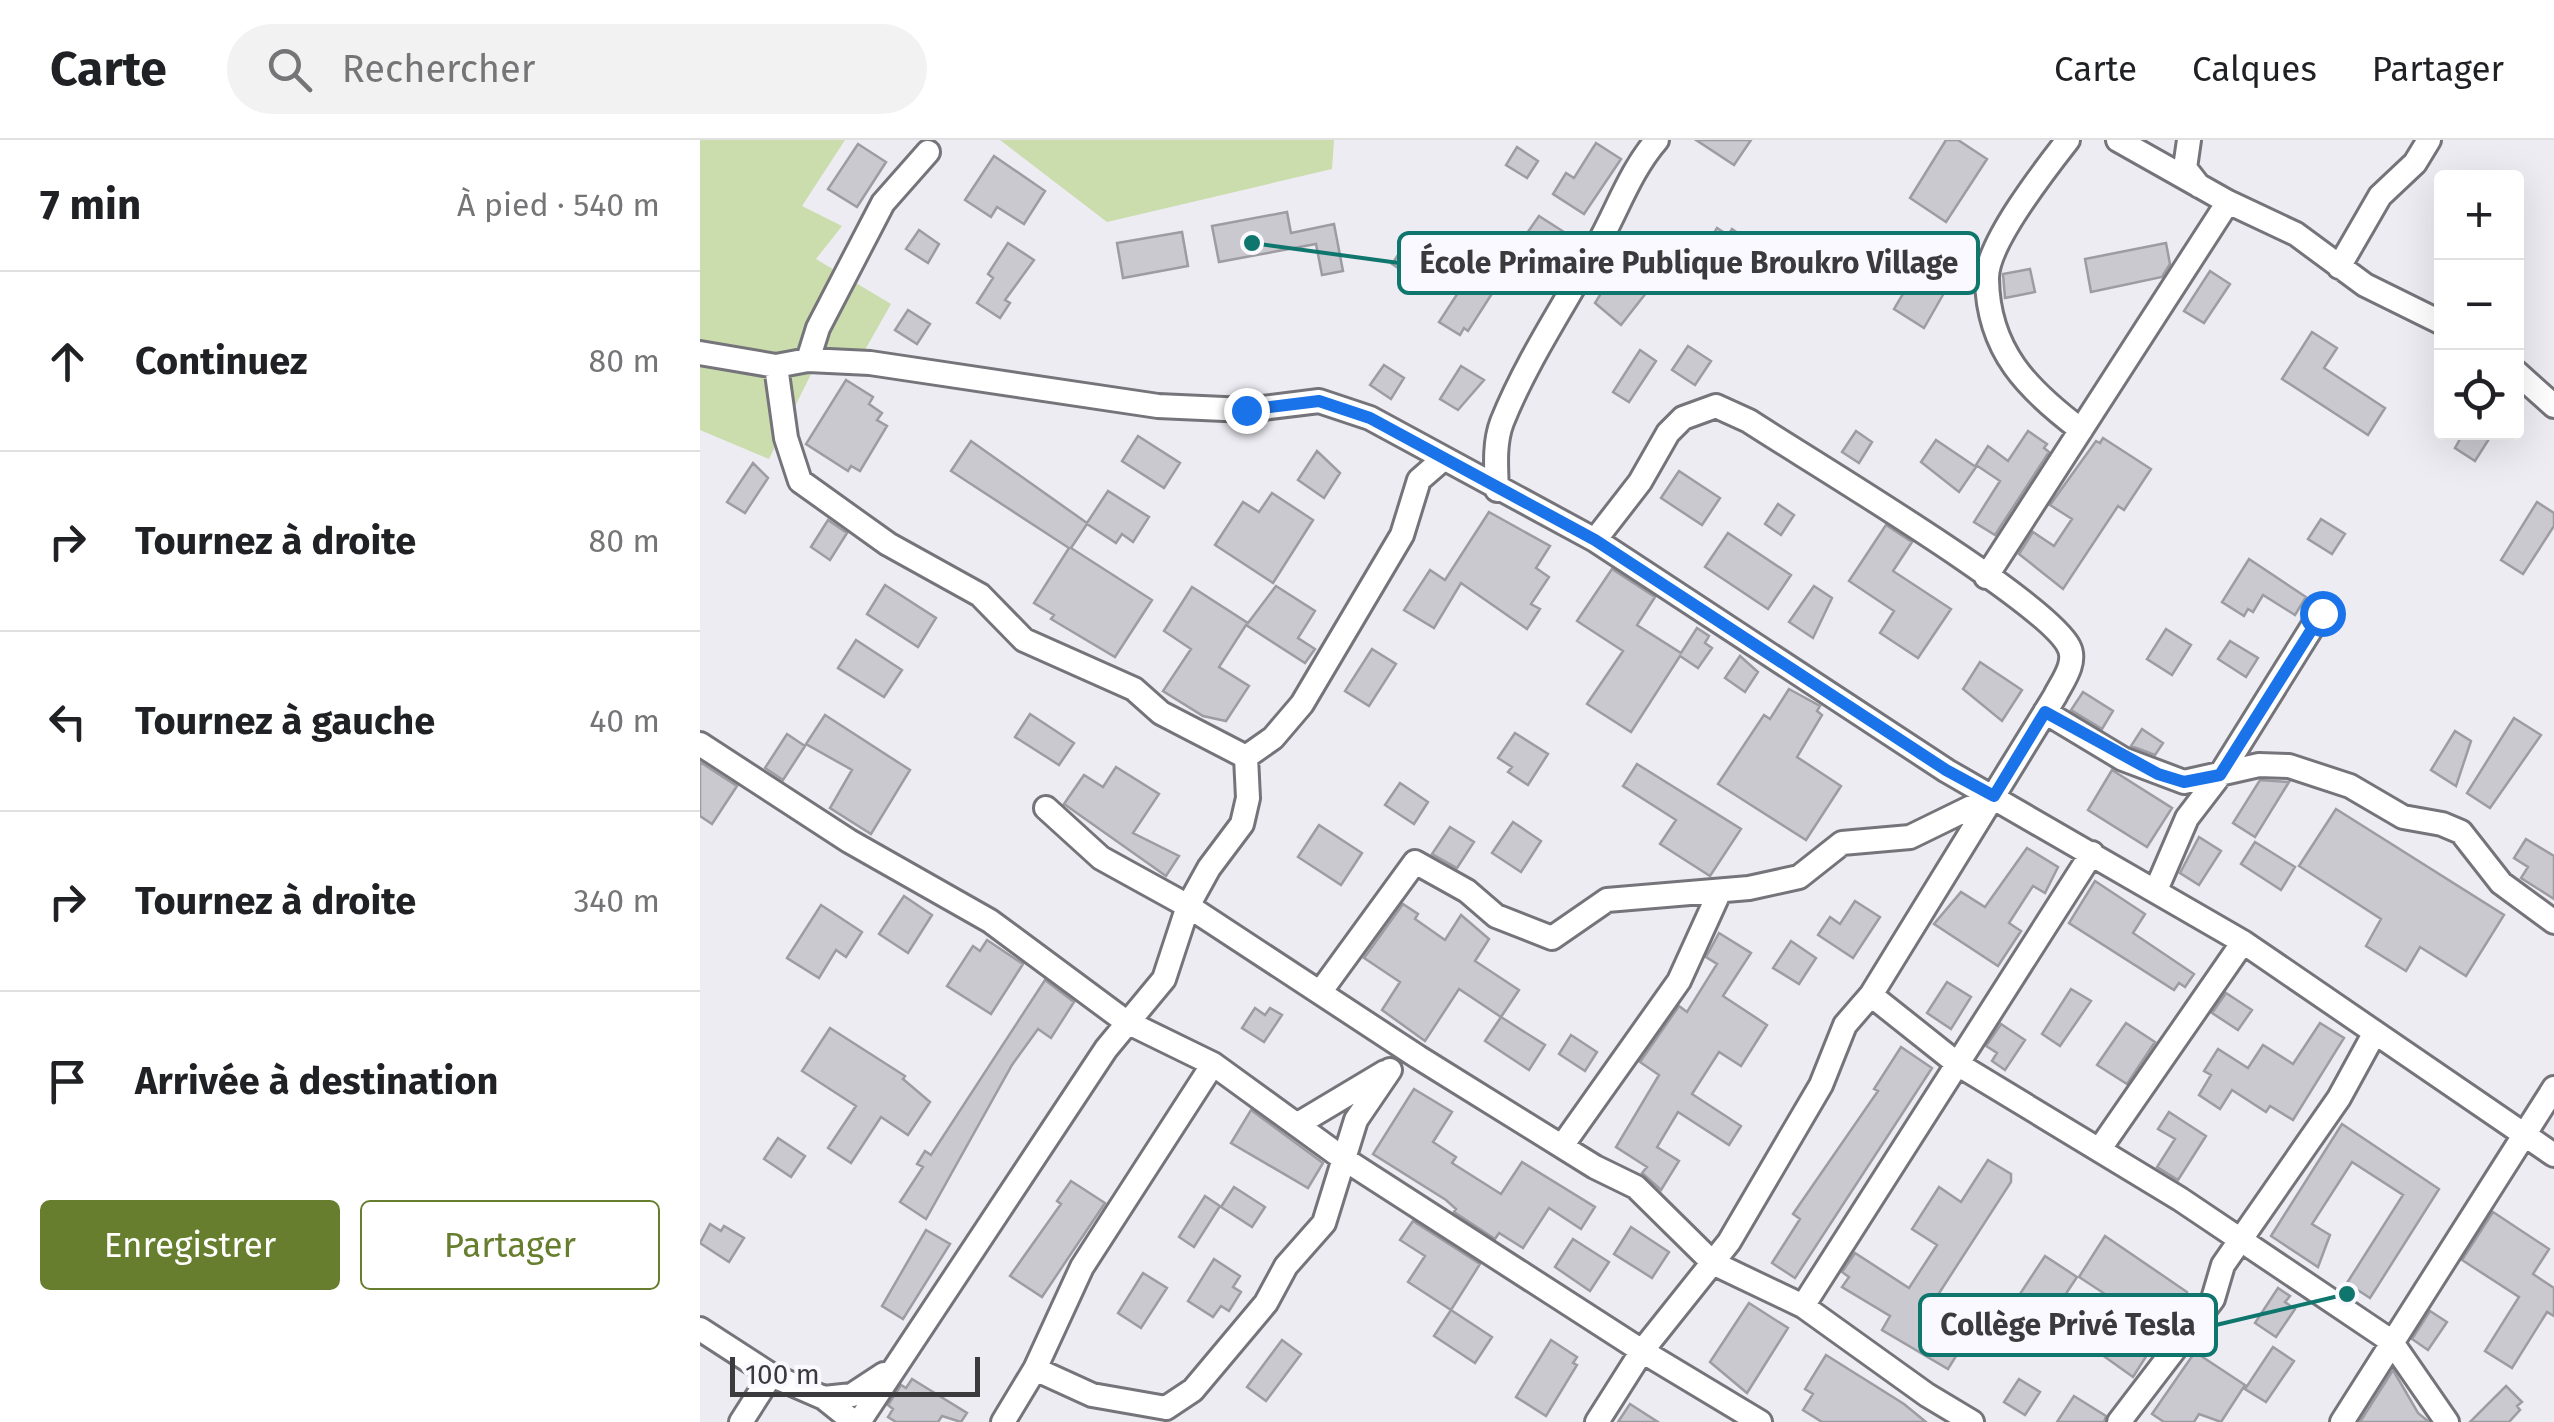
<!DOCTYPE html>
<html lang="fr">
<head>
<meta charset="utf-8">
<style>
  body { margin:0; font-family:"Fira Sans",sans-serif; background:#f2f2f2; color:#202124 }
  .controls { position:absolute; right:30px; top:30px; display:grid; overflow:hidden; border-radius:10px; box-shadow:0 10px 40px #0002 }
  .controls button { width:90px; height:90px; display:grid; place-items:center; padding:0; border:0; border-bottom:2px solid #e0e0e0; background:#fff; color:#202124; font:50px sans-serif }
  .scale { position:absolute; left:30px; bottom:25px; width:250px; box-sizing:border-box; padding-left:10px; border:5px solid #3b3b3e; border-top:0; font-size:28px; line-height:35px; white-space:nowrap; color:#3b3b3e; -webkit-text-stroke:8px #faf9ff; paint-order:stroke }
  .stop { position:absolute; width:30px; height:30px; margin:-22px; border:8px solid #1a73e8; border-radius:50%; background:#fff }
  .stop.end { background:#1a73e8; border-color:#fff; box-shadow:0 2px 10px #0008 }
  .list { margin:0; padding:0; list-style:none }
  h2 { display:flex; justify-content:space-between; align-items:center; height:130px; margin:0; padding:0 40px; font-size:42px }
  h2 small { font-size:32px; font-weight:400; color:#757577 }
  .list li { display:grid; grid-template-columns:65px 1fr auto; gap:30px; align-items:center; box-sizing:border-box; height:180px; padding:0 40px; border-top:2px solid #e0e0e0 }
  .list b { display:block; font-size:38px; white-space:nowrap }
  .list em { font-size:32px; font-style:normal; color:#757577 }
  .actions { display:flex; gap:20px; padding:30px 40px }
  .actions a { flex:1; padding:22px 0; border:2px solid #677e2f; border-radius:10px; text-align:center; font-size:35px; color:#677e2f }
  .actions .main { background:#677e2f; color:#fff }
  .icon { flex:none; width:55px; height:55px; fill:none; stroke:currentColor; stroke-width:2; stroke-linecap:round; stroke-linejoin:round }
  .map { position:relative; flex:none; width:1854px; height:1282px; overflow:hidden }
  header { display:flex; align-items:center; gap:60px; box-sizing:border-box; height:140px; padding:0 50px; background:#fff; border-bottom:2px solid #e0e0e0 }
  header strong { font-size:48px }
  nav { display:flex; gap:55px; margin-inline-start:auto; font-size:35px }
  .search { width:700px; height:90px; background:#f2f2f2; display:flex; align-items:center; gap:25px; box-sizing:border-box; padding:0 35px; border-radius:55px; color:#757577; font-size:38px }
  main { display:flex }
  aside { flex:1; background:#fff }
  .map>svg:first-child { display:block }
  .green { fill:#cbdcad }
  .building { fill:#cac9d0; stroke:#9d9ca2; stroke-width:2.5 }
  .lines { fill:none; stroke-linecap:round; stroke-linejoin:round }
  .minor-casing { stroke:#75747a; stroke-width:28 }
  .minor { stroke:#fff; stroke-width:22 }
  .route { stroke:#1a73e8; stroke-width:12 }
  .leader { fill:none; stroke:#0f766e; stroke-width:4 }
  .callout-dot { fill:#0f766e; stroke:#faf9ff; stroke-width:4 }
  .callout { fill:#faf9ff; stroke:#0f766e; stroke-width:4 }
  .callout-label { font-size:30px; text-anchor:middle; font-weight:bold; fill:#3b3b3e }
</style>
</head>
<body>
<header>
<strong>Carte</strong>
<div class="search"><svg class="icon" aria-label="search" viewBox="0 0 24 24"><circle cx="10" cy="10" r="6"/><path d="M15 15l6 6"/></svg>Rechercher</div>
<nav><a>Carte</a><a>Calques</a><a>Partager</a></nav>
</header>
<main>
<aside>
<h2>7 min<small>À pied · 540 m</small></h2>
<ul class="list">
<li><svg class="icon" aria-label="ahead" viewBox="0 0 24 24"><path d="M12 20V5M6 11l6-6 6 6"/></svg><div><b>Continuez</b></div><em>80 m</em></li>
<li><svg class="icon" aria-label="right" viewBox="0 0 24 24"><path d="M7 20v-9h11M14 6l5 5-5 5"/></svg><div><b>Tournez à droite</b></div><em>80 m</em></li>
<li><svg class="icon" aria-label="left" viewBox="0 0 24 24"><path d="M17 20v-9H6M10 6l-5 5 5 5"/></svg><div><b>Tournez à gauche</b></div><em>40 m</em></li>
<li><svg class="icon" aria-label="right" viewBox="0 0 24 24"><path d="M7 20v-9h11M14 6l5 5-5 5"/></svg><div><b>Tournez à droite</b></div><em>340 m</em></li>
<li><svg class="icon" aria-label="arrive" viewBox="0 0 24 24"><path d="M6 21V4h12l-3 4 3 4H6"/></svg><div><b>Arrivée à destination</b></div></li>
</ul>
<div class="actions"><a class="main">Enregistrer</a><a>Partager</a></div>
</aside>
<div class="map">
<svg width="1854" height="1282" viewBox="0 0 1854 1282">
  <rect width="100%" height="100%" fill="#edecf3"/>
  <path class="green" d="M0,0H145L102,66L142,86L116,119L191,164L161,217L116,224L69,319L0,290Z
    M300,0H634L632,29L407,82Z"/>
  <path class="building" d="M996,0H1051L1034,25Z
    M1246,0H1258L1287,19L1246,82L1210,58Z
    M896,3L921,19L884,74L853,54L866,33L874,38Z
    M158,4L186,22L157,67L128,49Z
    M817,7L838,21L827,38L806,25Z
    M294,16L345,51L324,84L297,67L291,77L265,60Z
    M587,72L591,93L634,84L643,131L622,135L616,104L519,122L512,86Z
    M839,76L875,99L861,119L825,96Z
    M1017,88L1028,95L1032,89L1045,98L1025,128L1002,113Z
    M219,90L239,104L228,123L206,109Z
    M482,92L488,126L423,138L417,103Z
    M308,103L334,120L305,160L310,163L300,178L277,163L293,138L288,134Z
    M706,103L741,126L727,147L692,124Z
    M1466,103L1470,124L1462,137L1391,152L1385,119Z
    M1231,106L1260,125L1224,188L1194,169Z
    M778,122L802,138L768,191L764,188L760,195L739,182Z
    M1330,129L1335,152L1305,158L1303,134Z
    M1510,131L1530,144L1504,183L1484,171Z
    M922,138L946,153L921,185L895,163L908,142L916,148Z
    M208,170L230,184L217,204L195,190Z
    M1612,192L1637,208L1624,228L1685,268L1668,295L1582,239Z
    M988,206L1011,221L995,245L972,230Z
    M940,210L956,221L929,262L913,252Z
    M684,225L704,238L691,259L670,245Z
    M761,226L784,240L758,270L740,259Z
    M146,240L173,257L169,264L182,273L177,280L187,286L160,331L151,326L148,331L106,304Z
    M1156,291L1172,302L1159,323L1142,312Z
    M1328,291L1347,304L1344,308L1349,312L1295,395L1274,382L1300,341L1276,325L1288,306L1308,321Z
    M1764,292H1778L1789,299L1775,321L1755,308Z
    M438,296L480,323L464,348L422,321Z
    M1403,298L1451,329L1424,370L1418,366L1363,449L1319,414L1333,392L1354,406L1372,379L1350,365L1396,301L1400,303Z
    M1236,300L1276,327L1259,352L1221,322Z
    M271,301L387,383L408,351L449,377L433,402L422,394L416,403L387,384L371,408L452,460L415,517L351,479L354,475L334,463L369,408L251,331Z
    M617,311L640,333L624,358L598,340Z
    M53,323L68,338L45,373L27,362Z
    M979,331L1020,358L1002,385L961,358Z
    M572,353L613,380L573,443L515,405L543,362L559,372Z
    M1837,362L1854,373V386L1823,434L1801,420Z
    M1078,364L1094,375L1081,395L1065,384Z
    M789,372L850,406L836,428L849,437L831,464L840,469L827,489L761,443L734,488L704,470L730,430L745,440Z
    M1621,379L1645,394L1632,414L1608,399Z
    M128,380L147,393L130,420L111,407Z
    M1186,385L1212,402L1193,431L1251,469L1218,518L1180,493L1194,471L1149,441Z
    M1028,393L1091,435L1068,469L1005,427Z
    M1549,419L1606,457L1595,475L1563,455L1553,472L1548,469L1544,476L1522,462Z
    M912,429L955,457L937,485L981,513L997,488L1009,496L1005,503L1012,508L998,528L980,516L931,592L887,564L923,511L877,481Z
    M185,445L236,478L218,507L167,474Z
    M576,446L615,471L598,498L615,509L605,523L546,485L519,527L549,546L526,581L503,576L463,551L491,509L464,491L492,447L548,483Z
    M1114,446L1132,458L1113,498L1089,482Z
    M1466,489L1491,505L1472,535L1447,519Z
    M156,500L202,530L184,557L138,528Z
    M1530,501L1558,518L1546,537L1518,519Z
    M672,509L696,524L669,566L645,551Z
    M1040,516L1058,532L1045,552L1025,538Z
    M1280,522L1322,550L1302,581L1263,549Z
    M1089,549L1120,566L1117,571L1122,575L1097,617L1141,646L1106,700L1018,644L1064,575L1070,579Z
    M1383,552L1413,571L1402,589L1371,570Z
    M330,574L374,603L359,625L315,597Z
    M125,575L210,630L171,694L130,668L152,630L106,604Z
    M1814,578L1841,595L1790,668L1767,653Z
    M1442,589L1463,603L1455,615L1431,606Z
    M1755,591L1771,601L1756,646L1731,630Z
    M815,593L848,614L828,645L808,632L812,627L798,618Z
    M87,594L105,606L83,640L65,628Z
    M0,622L37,646L12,684L0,676Z
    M937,624L1041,689L1010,736L960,704L976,680L923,646Z
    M416,627L459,654L433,693L479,716L466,736L364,664L384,635L403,647Z
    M1412,630L1472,668L1447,707L1388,670Z
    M1560,640L1589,642L1555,697L1533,683Z
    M700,643L728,662L714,684L685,665Z
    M1636,669L1804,775L1766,836L1720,807L1706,831L1666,806L1681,779L1599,726Z
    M813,682L841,701L821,732L792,713Z
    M619,685L662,713L641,745L598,717Z
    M750,687L774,702L757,728L732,714Z
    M1499,697L1521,711L1499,745L1480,733Z
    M1826,699L1854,716V759L1821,738L1828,727L1814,718Z
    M1555,702L1595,727L1581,750L1541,724Z
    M1327,708L1358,727L1345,753L1333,746L1309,783L1321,791L1298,826L1234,784L1261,752L1285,767Z
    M1395,741L1445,774L1433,793L1494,834L1485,847L1479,843L1474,850L1369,783Z
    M204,756L232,775L208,813L179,794Z
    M1155,761L1180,777L1153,818L1118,795L1130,777L1140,784Z
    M703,764L718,774L715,779L745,800L761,775L789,799L775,821L819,850L801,877L845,905L829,930L785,901L801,877L759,849L725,901L682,870L700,842L664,818Z
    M121,765L162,792L146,817L136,810L119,838L87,818Z
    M1019,793L1051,813L1023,856L1067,885L1041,926L1019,912L992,954L1041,986L1029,1005L978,972L957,1007L979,1021L961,1050L942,1033L947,1027L916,1007L959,935L940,922L979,866L987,872L1017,824L1006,817Z
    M287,800L323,824L291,874L247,846L273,806L280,811Z
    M1091,801L1116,818L1099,844L1073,828Z
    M345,840L374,862L351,898L338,889L312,925L226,1079L200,1062L223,1027L217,1024L225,1011L231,1015Z
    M1247,842L1271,857L1251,889L1227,873Z
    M1371,849L1391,861L1360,906L1342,894Z
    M1526,853L1552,870L1538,890L1512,873Z
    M555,868L565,875L570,868L582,875L564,902L542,888Z
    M1426,883L1455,902L1427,944L1397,925Z
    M1620,883L1644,898L1593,980L1570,966L1566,972L1532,950L1520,969L1499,955L1511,935L1504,931L1518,909L1548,928L1563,905L1593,924Z
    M1301,884L1325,900L1305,930L1292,921L1297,913L1286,906Z
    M130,888L205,936L203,939L230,962L208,995L181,977L151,1023L128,1008L156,966L102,931Z
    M871,895L897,912L885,931L859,914Z
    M1201,907L1232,928L1095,1138L1072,1123L1100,1079L1093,1074L1178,951L1174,949Z
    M714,949L752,972L733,1002L756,1017L752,1023L801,1054L822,1022L895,1067L881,1089L849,1068L823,1108L799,1093L795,1099L754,1072L756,1069L746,1060L673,1014Z
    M551,970L623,1023L608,1048L531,1003Z
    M1469,972L1506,996L1478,1040L1457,1027L1475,999L1458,989Z
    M1642,984L1739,1049L1670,1158L1647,1143L1703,1055L1652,1022L1612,1084L1630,1095L1618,1127L1571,1096Z
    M78,998L105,1016L91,1037L64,1019Z
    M1288,1020L1311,1034V1042L1234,1161L1274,1187L1248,1229L1182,1190L1190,1176L1142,1147L1149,1137L1142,1132L1155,1113L1209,1148L1237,1105L1212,1089L1239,1047L1261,1062Z
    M371,1041L405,1063L342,1157L310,1136L361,1064L357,1061Z
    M534,1047L565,1067L552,1087L521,1067Z
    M505,1056L520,1066L494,1107L479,1097Z
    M1793,1072L1849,1109L1833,1134L1854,1148V1176L1847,1172L1812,1228L1785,1211L1819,1157L1762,1120Z
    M713,1081L780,1124L751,1170L708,1142L725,1116L700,1100Z
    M10,1084L21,1091L24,1086L44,1098L29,1122L0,1103Z
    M931,1087L969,1112L952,1138L914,1114Z
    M226,1090L250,1104L203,1179L182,1166Z
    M1405,1096L1487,1152L1433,1237L1377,1197L1405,1154L1379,1137Z
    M873,1099L909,1122L890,1151L855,1127Z
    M1345,1116L1377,1137L1350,1178L1318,1157Z
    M514,1119L540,1136L533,1147L541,1152L529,1171L521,1166L513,1177L488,1161Z
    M443,1133L467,1148L441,1188L418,1173Z
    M1578,1148L1590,1156L1585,1162L1595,1169L1576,1197L1555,1183Z
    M1049,1163L1088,1188L1047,1253L1010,1222Z
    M751,1170L792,1197L775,1223L734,1196Z
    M1730,1171L1747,1182L1728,1210L1712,1199Z
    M582,1200L601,1214L566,1261L547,1247Z
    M851,1200L877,1217L873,1223L877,1225L846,1276L816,1257Z
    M1573,1207L1594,1221L1566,1262L1545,1249Z
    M1495,1212L1545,1245L1521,1282L1499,1274L1494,1282H1464L1452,1274Z
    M1126,1215L1204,1264L1226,1282H1122L1103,1270L1113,1254L1105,1249Z
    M1693,1230L1718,1273L1729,1282H1660Z
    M212,1239L267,1273L261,1282L242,1276L238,1282H196L188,1277L193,1269L188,1265L201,1245L206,1248Z
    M1319,1239L1340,1252L1325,1275L1304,1262Z
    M1806,1246L1822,1262L1817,1266L1820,1270L1809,1282H1770Z
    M1374,1256L1406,1276L1404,1282H1357Z
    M930,1264L958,1282H918Z"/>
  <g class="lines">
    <g class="minor-casing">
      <path id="minor" d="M1368,0C1346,28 1286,105 1287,139C1288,211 1328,250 1381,290
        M1418,0L1528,62L1596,94L1665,145L1742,183
        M1489,0L1485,28L1499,46
        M1639,127L1680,56L1715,23L1729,0
        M0,213L76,226L108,220L170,223L458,266L546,270L619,261L670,278L895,400L1247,631L1543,802L1854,1015
        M108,220L118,188L183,63L228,12
        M76,226L86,298L100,341L188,404L280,455L324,500L434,549L461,573L546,617
        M1816,232L1854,266
        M797,350C796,327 794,303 802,282C827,220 865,164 897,106C917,71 930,31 957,0
        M895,400L940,342L968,293L983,278L1016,266L1049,281C1105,318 1348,462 1369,507C1377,523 1362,542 1355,556L1171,855L1145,885L1121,945L1029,1102L942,1211L897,1282
        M1286,437L1528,62
        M1345,572L1423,619L1484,642L1559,625L1589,626L1650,646L1703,677L1742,684L1761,692L1801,743L1854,782
        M0,604L149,701L290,781L425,881L513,924L641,1017L942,1211L1060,1282
        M346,668L401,718L488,766L718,917L895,1027L936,1047L1013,1123L1103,1166L1227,1255L1272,1282
        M1456,750L1487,678L1520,635L1621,473
        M621,851L715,722L767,751L796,776L852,798L907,760L1049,748L1099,737L1142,703L1210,697L1294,656
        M1171,855L1259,925L1480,1059L1691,1201L1747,1282
        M598,984L685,932
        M862,1006L979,841L1020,751
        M1399,1010L1543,802
        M1103,1166L1392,713
        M0,1189L71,1235L124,1258L154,1282
        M335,1229L392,1255L466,1268L493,1250L566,1163L586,1126L624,1083L656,980L690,930
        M124,1258L152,1255L184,1234
        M41,1282L71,1235
        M159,1282L406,909L464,839L488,766L509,728L542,684L548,658L546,617L573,598L602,564L702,395L719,340L742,320
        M303,1282L335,1229L382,1127L513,924
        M1419,1282L1513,1159L1523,1125L1639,958L1674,894
        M1642,1282L1854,948"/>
    </g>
    <use href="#minor" class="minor"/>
  </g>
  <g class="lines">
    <path class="route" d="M546,270L619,261L670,278L895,400L1246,630L1294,656L1345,572L1458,634L1484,642L1520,635L1622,473"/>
  </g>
  <path class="leader" d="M552 103L699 123M1647 1154L1516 1185"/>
  <g class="callout-dot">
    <circle cx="552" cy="103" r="10"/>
    <circle cx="1647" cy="1154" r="10"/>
  </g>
  <g class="callout">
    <rect x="699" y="93" width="579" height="60" rx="10"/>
    <rect x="1220" y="1155" width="296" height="60" rx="10"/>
  </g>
  <g class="callout-label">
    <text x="989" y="133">École Primaire Publique Broukro Village</text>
    <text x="1368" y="1195">Collège Privé Tesla</text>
  </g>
</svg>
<div class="controls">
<button>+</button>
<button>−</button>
<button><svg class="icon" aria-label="locate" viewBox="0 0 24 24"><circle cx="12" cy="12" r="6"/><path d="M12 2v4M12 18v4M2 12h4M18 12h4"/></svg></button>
</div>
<div class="scale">100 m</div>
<div class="stop" style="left:1622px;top:473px"></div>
<div class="stop end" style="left:546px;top:270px"></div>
</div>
</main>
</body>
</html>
